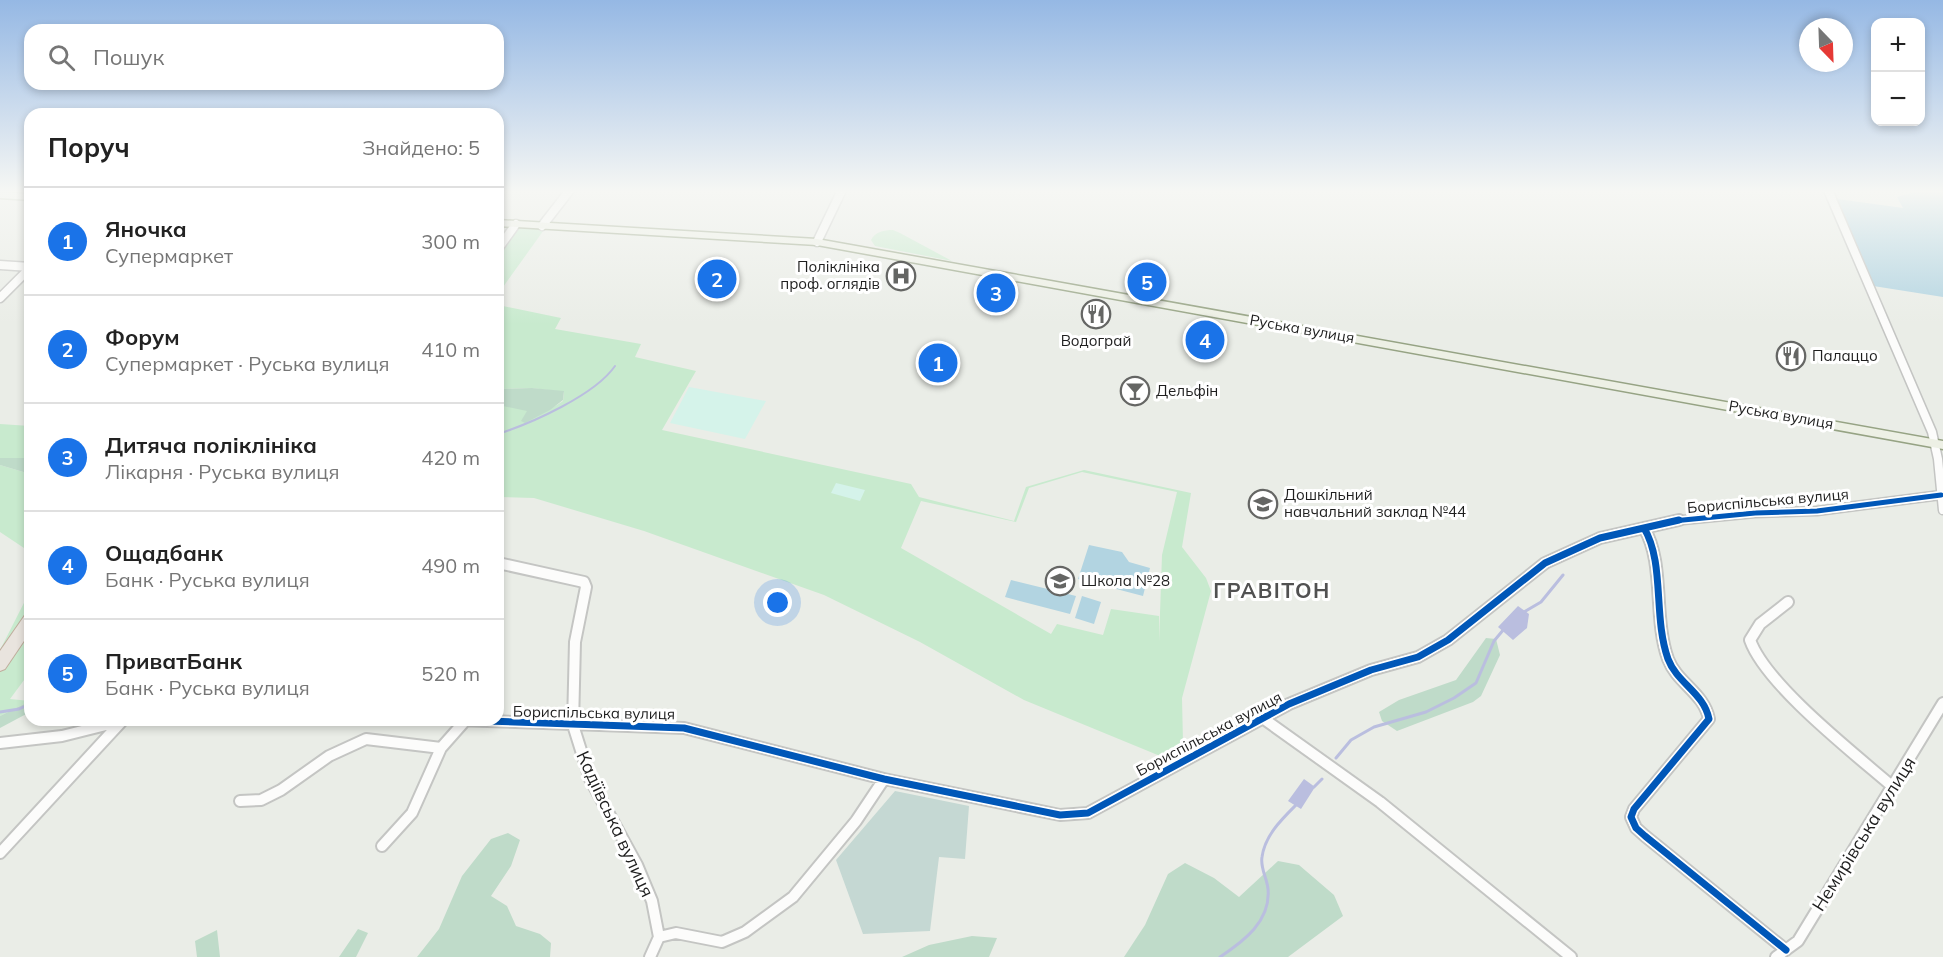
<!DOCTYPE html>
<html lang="uk">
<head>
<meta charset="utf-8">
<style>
  body { margin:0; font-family:Mulish,sans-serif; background:#f2f2f2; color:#222 }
  .controls { position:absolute; right:18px; top:18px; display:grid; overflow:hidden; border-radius:12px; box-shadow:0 3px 9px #0003 }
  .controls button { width:54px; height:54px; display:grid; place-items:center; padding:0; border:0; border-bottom:2px solid #e0e0e0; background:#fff; color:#222; font:30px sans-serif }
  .compass { position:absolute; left:1799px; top:18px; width:54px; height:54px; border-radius:50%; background:#fff; box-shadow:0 3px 9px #0003; rotate:157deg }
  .you { position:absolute; left:778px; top:603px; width:21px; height:21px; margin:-15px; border:4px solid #fff; border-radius:50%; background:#1a73e8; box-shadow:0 0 0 9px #1a73e833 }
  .badge { display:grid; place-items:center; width:39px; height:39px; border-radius:50%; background:#1a73e8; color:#fff; font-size:20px; font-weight:700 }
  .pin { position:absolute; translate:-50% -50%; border:3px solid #fff; box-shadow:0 2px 6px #0006 }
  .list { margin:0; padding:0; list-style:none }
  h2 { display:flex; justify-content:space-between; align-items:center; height:78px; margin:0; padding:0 24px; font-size:26px }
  h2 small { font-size:20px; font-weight:400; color:#767676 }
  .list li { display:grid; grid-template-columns:39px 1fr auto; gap:18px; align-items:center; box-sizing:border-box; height:108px; padding:0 24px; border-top:2px solid #e0e0e0 }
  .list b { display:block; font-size:22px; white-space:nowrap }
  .list p { margin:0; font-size:20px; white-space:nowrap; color:#767676 }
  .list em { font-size:20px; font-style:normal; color:#767676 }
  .icon { flex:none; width:33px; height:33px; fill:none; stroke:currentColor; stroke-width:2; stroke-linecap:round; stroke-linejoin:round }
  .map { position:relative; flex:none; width:1943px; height:957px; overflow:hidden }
  .search { position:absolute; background:#fff; box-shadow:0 3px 9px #0003; left:24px; top:24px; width:480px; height:66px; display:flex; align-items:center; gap:15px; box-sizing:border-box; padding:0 21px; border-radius:18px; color:#767676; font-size:22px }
  .panel { position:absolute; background:#fff; box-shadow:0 3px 9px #0003; left:24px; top:108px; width:480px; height:618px; border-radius:18px }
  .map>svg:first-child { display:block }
  .grass { fill:#c8eace; fill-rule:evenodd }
  .forest { fill:#bfdbc9 }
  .cemetery { fill:#c5d8d3 }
  .park { fill:#d5f3ea }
  .pitch { fill:#b2d4e1 }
  .water { fill:#babedf }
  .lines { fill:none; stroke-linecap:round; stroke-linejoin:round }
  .stream-far1 { stroke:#babedf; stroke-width:2 }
  .stream { stroke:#babedf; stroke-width:3 }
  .minor-far1-casing { stroke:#c4c5c3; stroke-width:11 }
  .minor-casing { stroke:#c4c5c3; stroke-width:14 }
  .major-casing { stroke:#96a384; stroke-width:3 }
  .highway-casing { stroke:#c0ad9d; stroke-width:2 }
  .minor-far1 { stroke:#fcfcfb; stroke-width:8 }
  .minor { stroke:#fcfcfb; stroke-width:10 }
  .major { fill:#edf0e5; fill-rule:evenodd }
  .highway { fill:#e9e4de; fill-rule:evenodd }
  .cycleway-far1-casing { stroke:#fff; stroke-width:8 }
  .cycleway-casing { stroke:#fff; stroke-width:10 }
  .cycleway-far1 { stroke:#0057b8; stroke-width:5 }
  .cycleway { stroke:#0057b8; stroke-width:7 }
  .labels { text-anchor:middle; stroke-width:6; stroke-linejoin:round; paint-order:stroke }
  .poi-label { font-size:15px; fill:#1e1e1e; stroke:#fff; text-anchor:start }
  .street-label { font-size:15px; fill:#1e1e1e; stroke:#fff }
  .near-street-label { font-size:18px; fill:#1e1e1e; stroke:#fff }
  .district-label { font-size:21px; font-weight:bold; letter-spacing:1.5px; fill:#515151; stroke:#fff }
</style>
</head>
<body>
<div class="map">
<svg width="1943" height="957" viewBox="0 0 1943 957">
  <rect width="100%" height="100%" fill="#eaede7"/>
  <path class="grass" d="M514,225L546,227L498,294V248Z
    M893,230L900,233L952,261L875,246L871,240C875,232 884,230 893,230Z
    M498,305L561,318L555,329L641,344L635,357L696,371L662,430L911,484L919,497L1014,521L1026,487L1084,470L1191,493L1182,547L1206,578L1211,591L1182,698L1183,743L1165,758L1024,700L920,642L824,595L644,531L534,498L498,497V405C525,407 538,419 563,401L564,392L532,388L498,389ZM1082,472L1177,492L1162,555L1159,642V616L1111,609L1103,635L1057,624L1051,634L901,548L921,501L1016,522L1029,488Z
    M0,424L30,426V458H0Z
    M0,465L30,474V552L0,532Z
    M30,591V672L10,699L30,701L0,716V650Z"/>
  <path class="forest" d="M532,388L564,391L563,400L550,410L525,423L521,421L527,411L498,405V389Z
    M0,458H30V474L0,465Z
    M1486,638L1496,639L1500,655L1481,696L1473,702L1397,731L1382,721L1379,712L1399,700L1456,680Z
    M30,701V712L0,728V716Z
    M508,833L520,840L511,866L491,896L507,906L516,926L540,934L551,943L550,957H417L439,929L462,876L491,839Z
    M1278,861L1299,865L1334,895L1343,916L1288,957H1124L1145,925L1168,874L1185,863L1214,878L1239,897Z
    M358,929L368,933L356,957H339Z
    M217,930L220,957H197L195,941Z
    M972,936L997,938L989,957H902L929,945Z"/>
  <path class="cemetery" d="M895,791L969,806L965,859L939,857L930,931L863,934L836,860Z"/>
  <path class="park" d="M689,387L766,401L745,439L670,423Z
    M836,483L865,490L860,501L831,493Z"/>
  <path class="pitch" d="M1922,190H1943V297L1867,285L1830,198L1903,208L1897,197Z
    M1089,545L1122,552L1129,562L1150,568L1143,596L1078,579Z
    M1011,580L1076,596L1070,614L1005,597Z
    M1082,596L1101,602L1094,624L1075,618Z"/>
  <path class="water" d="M1518,606L1529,614L1527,628L1513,640L1498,627Z
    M1304,779L1315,787L1301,809L1288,801Z"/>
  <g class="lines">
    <path class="stream-far1" d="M498,434C532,423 595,395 615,366"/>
    <path class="stream" d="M1524,612L1541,602L1563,575
      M0,712L19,709L30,704
      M1336,758L1351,740L1374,727L1426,712L1454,698L1476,683L1494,641L1504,629
      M1314,787L1322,779
      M1220,957C1244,941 1271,921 1268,889C1267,878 1260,868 1262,857C1265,835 1282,819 1297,804"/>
    <g class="minor-far1-casing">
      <path id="minor-far1" d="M1828,190L1932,432L1938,459L1943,510
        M542,226L570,190
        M817,242L842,190
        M498,249L516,224
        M0,265L30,267
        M0,298L30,268
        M1673,521L1755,513L1817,511L1941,495"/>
    </g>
    <g class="minor-casing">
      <path id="minor" d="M1644,528C1665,563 1653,617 1668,659C1677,683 1704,693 1709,719L1634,809L1631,817L1636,828L1645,836L1786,950
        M498,563L584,582L586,587L575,642L573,725L590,779L637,865L652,901L659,937L650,957
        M1788,602L1760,624L1750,640C1766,685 1855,754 1893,787
        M1264,719L1380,802L1571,957
        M457,720L684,728L884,779L1060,815L1088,813L1289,704L1371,670L1418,657L1448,640L1545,563L1600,538L1679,520
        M0,743L62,736L122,721
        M240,801L261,800L281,790L329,756L366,739L441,748
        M382,846L412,813L441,748L464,722
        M0,853L122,721
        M659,937L676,933L722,942L745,932L793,897L856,821L884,779
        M1776,957L1798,941L1943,703"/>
    </g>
    <g class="major-casing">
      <path id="major" d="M0,192L30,194V200L0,198Z
        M498,220L817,239L1943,441V449L817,245L498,226Z"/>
    </g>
    <g class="highway-casing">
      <path id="highway" d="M30,614V632L5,669L0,671V651L25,615Z"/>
    </g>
    <use href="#minor-far1" class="minor-far1"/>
    <use href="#minor" class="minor"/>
    <use href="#major" class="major"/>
    <use href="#highway" class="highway"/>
    <g class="cycleway-far1-casing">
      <path id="cycleway-far1" d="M1673,521L1755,513L1817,511L1941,495"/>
    </g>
    <g class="cycleway-casing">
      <path id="cycleway" d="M1644,528C1665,563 1653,617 1668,659C1677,683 1704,693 1709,719L1634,809L1631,817L1636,828L1645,836L1786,950
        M457,720L684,728L884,779L1060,815L1088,813L1289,704L1371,670L1418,657L1448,640L1545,563L1600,538L1679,520"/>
    </g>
    <use href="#cycleway-far1" class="cycleway-far1"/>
    <use href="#cycleway" class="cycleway"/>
  </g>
  <linearGradient id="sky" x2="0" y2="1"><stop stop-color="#95b8e4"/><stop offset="0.59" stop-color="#f6f7f4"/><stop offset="1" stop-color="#f6f7f4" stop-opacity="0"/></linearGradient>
  <rect width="1943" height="324" fill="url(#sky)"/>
  <defs>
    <g id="hospital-ring" transform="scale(1.5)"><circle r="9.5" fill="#fff" stroke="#656664" stroke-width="1.5"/><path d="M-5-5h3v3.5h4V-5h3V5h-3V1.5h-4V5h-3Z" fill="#656664"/></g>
    <g id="restaurant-ring" transform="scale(1.5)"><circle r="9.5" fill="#fff" stroke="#656664" stroke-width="1.5"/><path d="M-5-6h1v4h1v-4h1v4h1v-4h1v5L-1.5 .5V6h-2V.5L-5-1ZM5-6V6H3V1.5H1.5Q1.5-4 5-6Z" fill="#656664"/></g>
    <g id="bar-ring" transform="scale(1.5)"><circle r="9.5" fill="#fff" stroke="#656664" stroke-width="1.5"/><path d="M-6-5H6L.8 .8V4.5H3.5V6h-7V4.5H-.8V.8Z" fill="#656664"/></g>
    <g id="school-ring" transform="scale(1.5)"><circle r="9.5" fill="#fff" stroke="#656664" stroke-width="1.5"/><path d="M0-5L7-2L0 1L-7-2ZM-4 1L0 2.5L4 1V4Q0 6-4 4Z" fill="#656664"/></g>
  </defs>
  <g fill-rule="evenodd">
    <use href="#hospital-ring" x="901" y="276"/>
    <use href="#restaurant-ring" x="1096" y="314"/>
    <use href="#restaurant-ring" x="1791" y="356"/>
    <use href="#bar-ring" x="1135" y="391"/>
    <use href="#school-ring" x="1263" y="504"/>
    <use href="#school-ring" x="1060" y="581"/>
  </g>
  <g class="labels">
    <g class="poi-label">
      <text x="880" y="272" text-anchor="end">Поліклініка<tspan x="880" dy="17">проф. оглядів</tspan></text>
      <text x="1096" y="346" text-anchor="middle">Водограй</text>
      <text x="1812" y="361">Палаццо</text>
      <text x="1156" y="396">Дельфін</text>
      <text x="1284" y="500">Дошкільний<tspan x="1284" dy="17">навчальний заклад №44</tspan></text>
      <text x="1081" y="586">Школа №28</text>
    </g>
    <g class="street-label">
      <text transform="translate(1302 329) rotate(10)" y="5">Руська вулиця</text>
      <text transform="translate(1781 415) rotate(10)" y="5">Руська вулиця</text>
      <text transform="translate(1768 501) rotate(-5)" y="5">Бориспільська вулиця</text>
      <text transform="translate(594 713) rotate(1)" y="5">Бориспільська вулиця</text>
      <text transform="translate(1209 734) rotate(-28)" y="5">Бориспільська вулиця</text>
    </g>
    <g class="near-street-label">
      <text transform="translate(615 824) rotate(65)" y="6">Кадіївська вулиця</text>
      <text transform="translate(1864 834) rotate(-58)" y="6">Немирівська вулиця</text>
    </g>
    <g class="district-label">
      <text x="1272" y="598">ГРАВІТОН</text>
    </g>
  </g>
</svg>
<div class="controls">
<button>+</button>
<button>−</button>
</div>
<svg class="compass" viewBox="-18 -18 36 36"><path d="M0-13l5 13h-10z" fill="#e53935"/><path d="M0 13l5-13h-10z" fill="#767676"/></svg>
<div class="you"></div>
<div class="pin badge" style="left:938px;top:363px">1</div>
<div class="pin badge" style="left:717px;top:279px">2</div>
<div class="pin badge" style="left:996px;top:293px">3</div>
<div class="pin badge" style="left:1205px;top:340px">4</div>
<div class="pin badge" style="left:1147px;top:282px">5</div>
<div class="search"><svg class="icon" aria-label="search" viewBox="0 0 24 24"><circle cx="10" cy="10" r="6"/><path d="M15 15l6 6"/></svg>Пошук</div>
<section class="panel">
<h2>Поруч<small>Знайдено: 5</small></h2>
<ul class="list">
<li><span class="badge">1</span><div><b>Яночка</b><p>Супермаркет</p></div><em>300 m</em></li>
<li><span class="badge">2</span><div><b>Форум</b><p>Супермаркет · Руська вулиця</p></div><em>410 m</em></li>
<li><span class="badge">3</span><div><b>Дитяча поліклініка</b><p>Лікарня · Руська вулиця</p></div><em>420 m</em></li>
<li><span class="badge">4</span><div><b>Ощадбанк</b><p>Банк · Руська вулиця</p></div><em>490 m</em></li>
<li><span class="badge">5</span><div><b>ПриватБанк</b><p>Банк · Руська вулиця</p></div><em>520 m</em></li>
</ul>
</section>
</div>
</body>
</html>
